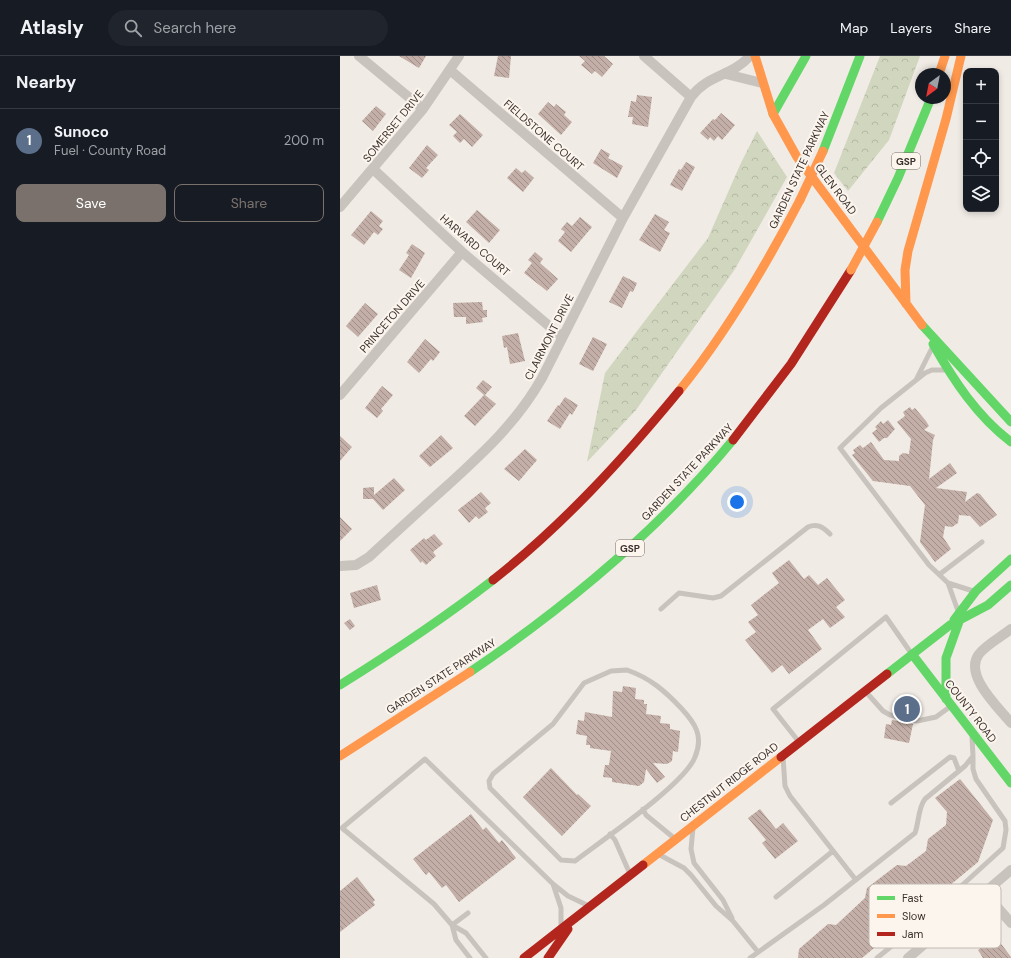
<!DOCTYPE html>
<html lang="en">
<head>
<meta charset="utf-8">
<style>
  body { margin:0; font-family:"DM Sans",sans-serif; background:#20242c; color:#f1f3f6 }
  .controls { position:absolute; right:12px; top:12px; display:grid; overflow:hidden; border-radius:8px; box-shadow:0 2px 6px #0003 }
  .controls button { width:36px; height:36px; display:grid; place-items:center; padding:0; border:0; border-bottom:1px solid #363941; background:#171b24; color:#f1f3f6; font:20px sans-serif }
  .compass { position:absolute; left:575px; top:12px; width:36px; height:36px; border-radius:50%; background:#171b24; box-shadow:0 2px 6px #0003; rotate:212deg }
  .you { position:absolute; left:397px; top:446px; width:14px; height:14px; margin:-10px; border:3px solid #fff; border-radius:50%; background:#1a73e8; box-shadow:0 0 0 6px #1a73e833 }
  .badge { display:grid; place-items:center; width:26px; height:26px; border-radius:50%; background:#7a716c; color:#fff; font-size:13px; font-weight:700 }
  .pin { position:absolute; translate:-50% -50%; border:2px solid #fff; box-shadow:0 1px 4px #0006 }
  .list { margin:0; padding:0; list-style:none }
  h2 { display:flex; justify-content:space-between; align-items:center; height:52px; margin:0; padding:0 16px; font-size:17px }
  h2 small { font-size:13px; font-weight:400; color:#9ea1a6 }
  .list li { display:grid; grid-template-columns:26px 1fr auto; gap:12px; align-items:center; box-sizing:border-box; height:64px; padding:0 16px; border-top:1px solid #363941 }
  .list b { display:block; font-size:15px; white-space:nowrap }
  .list p { margin:0; font-size:13px; white-space:nowrap; color:#9ea1a6 }
  .list em { font-size:13px; font-style:normal; color:#9ea1a6 }
  .actions { display:flex; gap:8px; padding:12px 16px }
  .actions a { flex:1; padding:9px 0; border:1px solid #7a716c; border-radius:8px; text-align:center; font-size:14px; color:#7a716c }
  .actions .main { background:#7a716c; color:#fff }
  .icon { flex:none; width:22px; height:22px; fill:none; stroke:currentColor; stroke-width:2; stroke-linecap:round; stroke-linejoin:round }
  .map { position:relative; flex:none; width:671px; height:902px; overflow:hidden }
  header { display:flex; align-items:center; gap:24px; box-sizing:border-box; height:56px; padding:0 20px; background:#171b24; border-bottom:1px solid #363941 }
  header strong { font-size:19px }
  nav { display:flex; gap:22px; margin-inline-start:auto; font-size:14px }
  .search { width:280px; height:36px; background:#20242c; display:flex; align-items:center; gap:10px; box-sizing:border-box; padding:0 14px; border-radius:22px; color:#9ea1a6; font-size:15px }
  main { display:flex }
  aside { flex:1; background:#171b24 }
  .map>svg:first-child { display:block }
  .forest { fill:url(#forest-crowns) }
  .building { fill:url(#building-back-hatch) }
  .lines { fill:none; stroke-linecap:round; stroke-linejoin:round }
  .lane { stroke:#c9c3be; stroke-width:5 }
  .street { stroke:#c9c3be; stroke-width:10 }
  .fast { stroke:#63d668; stroke-width:9 }
  .slow { stroke:#ff974d; stroke-width:9 }
  .jam { stroke:#b3261e; stroke-width:9 }
  .slow-bridge { stroke:#ff974d; stroke-width:9 }
  .labels { text-anchor:middle; stroke-width:4; stroke-linejoin:round; paint-order:stroke }
  .shield { fill:#fbf5ee; stroke:#756b66; stroke-width:1 }
  .shield-label { font-size:10px; font-weight:bold; fill:#3b302b }
  .street-label { font-size:11px; fill:#3b302b; stroke:#fbf5ee }
  .key { fill:#fbf5ee; stroke:#c1bab4; stroke-width:1 }
  .key-label { font-size:11px; fill:#3b302b }
</style>
</head>
<body>
<header>
<strong>Atlasly</strong>
<div class="search"><svg class="icon" aria-label="search" viewBox="0 0 24 24"><circle cx="10" cy="10" r="6"/><path d="M15 15l6 6"/></svg>Search here</div>
<nav><a>Map</a><a>Layers</a><a>Share</a></nav>
</header>
<main>
<aside>
<h2>Nearby<small></small></h2>
<ul class="list">
<li><span class="badge" style="background:#5c6f8a">1</span><div><b>Sunoco</b><p>Fuel · County Road</p></div><em>200 m</em></li>
</ul>
<div class="actions"><a class="main">Save</a><a>Share</a></div>
</aside>
<div class="map">
<svg width="671" height="902" viewBox="0 0 671 902">
  <defs>
    <pattern id="forest-crowns" width="20" height="18" patternUnits="userSpaceOnUse"><rect width="20" height="18" fill="#d1d6bf"/><path d="M2 6a3 3 0 1 1 6 0M12 15a3 3 0 1 1 6 0" fill="none" stroke="#b4b8a4"/></pattern>
    <pattern id="building-back-hatch" width="6" height="6" patternUnits="userSpaceOnUse"><rect width="6" height="6" fill="#c3afa7"/><path d="M-1 5l2 2M0 0l6 6M5-1l2 2" fill="none" stroke="#a08f88"/></pattern>
  </defs>
  <rect width="100%" height="100%" fill="#f0ebe5"/>
  <path class="forest" d="M540,0H580L549,84L508,135L494,117Z
    M417,75L447,121L395,213L296,354L247,406L265,317L368,182L400,109Z"/>
  <path class="building" d="M59,0H86L79,12Z
    M158,0H171L169,22L154,20Z
    M239,0H264L273,8L262,21L255,15L252,18L241,9L245,5Z
    M297,39L312,41L308,71L292,68L293,61H288L291,45L296,46Z
    M208,46L214,51L216,48L226,56L224,59L232,66L221,79L198,58Z
    M36,50L46,58L33,75L22,65Z
    M381,57L395,69L382,84L378,80L374,85L370,81L368,84L360,77L373,63L375,64Z
    M120,58L143,79L132,91L124,83L120,87L113,80L117,76L109,69Z
    M87,89L98,99L86,112L89,114L82,122L69,112Z
    M261,93L270,98L268,102L283,110L277,122L253,107Z
    M346,106L355,111L342,135L330,129L339,113L341,114Z
    M176,112L182,117L185,114L194,122L183,136L167,122Z
    M137,154L160,174L149,187L126,166Z
    M31,155L43,165L39,170L43,173L38,179L34,176L24,189L11,179Z
    M315,158L329,166L324,174L330,177L320,196L299,184Z
    M240,161L252,171L231,196L218,185L225,176L221,173L227,166L232,170Z
    M72,188L85,197L71,222L59,214L69,199L66,197Z
    M195,196L203,203L200,207L218,223L207,235L184,217L192,207L188,204Z
    M283,220L297,227L293,236L290,235L282,252L269,246Z
    M142,246L143,254H147V261L142,262L143,266L126,268V261H114L113,247Z
    M25,247L38,258L18,281L6,270Z
    M178,277L185,305L170,308L167,291L164,292L162,280Z
    M253,281L267,288L253,315L239,308Z
    M85,283L100,296L93,305L91,303L79,317L67,306Z
    M143,324L152,331L145,339L156,348L135,370L124,360L144,339L136,332Z
    M42,330L53,339L41,353L43,355L37,362L25,352Z
    M225,341L238,349L232,359L230,357L220,373L207,365L218,349L219,350Z
    M570,351L572,354L575,352L586,365L589,370L584,374L595,379L593,384L589,423L610,407L617,417L596,432L627,436L625,446L637,437L640,438L657,459L640,471L630,460L619,459L618,467L612,471L605,470L603,481L611,493L595,506L580,486L585,449L570,430L533,425L512,399L515,397L513,394L520,389L523,392L531,386L544,404L559,405V400L563,397L569,398L571,383L557,366L565,360L563,356Z
    M548,364L555,373L547,382H544L539,386L532,377L537,373L535,371L541,365L543,368Z
    M101,379L113,392L90,411L79,400Z
    M0,380L12,391L0,405Z
    M185,393L197,404L179,425L164,413Z
    M54,422L65,434L43,454L33,443H23V432L34,431V439Z
    M141,436L151,447L145,452L148,456L139,463L136,460L129,467L118,454Z
    M0,461L12,473L0,485Z
    M94,478L103,488L93,496L96,500L86,509L82,505L81,507L70,494L84,482L86,484Z
    M449,504L464,523L469,519L478,529L487,522L505,544L496,551L505,561L490,572L483,563L468,574L482,593L449,618L442,609L432,617L405,584L416,576L408,566L418,559L411,549L439,527L432,517Z
    M37,529L41,544L14,552L10,537Z
    M10,563L15,570L10,574L4,567Z
    M283,630L296,632L295,643L304,644V648H307L306,658L321,660L320,667L330,668V673L340,675L338,696L333,695L332,705L327,708L313,707L325,721L317,727L306,713L304,726L299,730L272,726V722L263,721L265,709H269L271,695L250,692V689H246L247,680L236,678L238,664L244,665L245,656L272,661L273,635L282,636Z
    M556,646L581,650L579,660L554,656Z
    M552,664L573,668L569,687L544,682L546,668L551,669Z
    M211,712L237,739L238,738L251,750L222,780L183,741Z
    M620,723L653,764L638,806L522,902H458L459,893L488,868L496,869L525,842L527,832L557,809L566,810L586,795L588,783L606,769L607,756L595,742Z
    M420,753L436,773L443,767L458,785L435,803L422,787L426,784L408,762Z
    M131,758L143,774L146,771L159,787L162,784L176,802L119,846L106,829L102,832L89,816L86,819L73,803Z
    M17,821L35,844L33,846L35,849L0,876V835Z
    M656,881L671,901V902H643L638,894Z"/>
  <g class="lines">
    <path class="lane" d="M607,314H592L585,317L541,352L500,392L589,509L608,527L618,555
      M577,322L592,292
      M600,518L642,486
      M608,527L633,535
      M321,553L339,537L373,542L381,540L468,471C477,467 483,471 490,478
      M287,614C310,622 325,635 341,652C355,667 364,680 355,701C345,728 261,785 235,805L221,804L150,732L149,725L153,718L213,668L244,627L271,615Z
      M526,636L543,655L550,659L577,665L596,661L611,650
      M459,686L433,653L546,561L571,597
      M443,701L445,730L450,740L516,824
      M551,747L610,701L614,702L619,715
      M303,753L306,759L334,782
      M353,772L351,793L354,807L383,844L392,862
      M270,778L275,784L290,818
      M318,798L344,812L351,819L376,850L393,865L418,896
      M436,841L493,795
      M112,869L126,877L146,902
      M112,869L128,857
      M221,870V852L213,828L228,840L249,850
      M130,902L116,884L112,869L94,848L2,772L85,703L213,828
      M410,902L484,849L575,777C579,766 578,752 585,743L625,710L633,700L632,681
      M537,902L585,863L663,792L666,774L665,765L636,723L633,713V701"/>
    <path class="street" d="M19,0L83,53
      M304,0L351,41
      M110,14L283,162
      M386,18L422,27
      M33,113L122,196L222,281
      M0,151L83,53L119,0
      M0,339L122,196
      M0,510L16,509L29,501C55,477 81,453 108,429C145,395 177,366 202,322L283,162L351,41C368,18 391,21 410,0
      M671,573C661,581 647,588 639,598C623,619 659,652 671,667
      M645,837L671,867
      M568,902L671,814"/>
    <path class="fast" d="M433,58L466,0
      M483,95L520,0
      M537,166L558,122L591,42
      M582,269L671,366
      M593,288C614,325 637,360 671,386
      M614,564L636,535L671,503
      M572,598L671,727
      M130,616C227,550 318,475 393,384
      M547,618L610,569L648,549L671,529
      M0,629C53,596 104,562 153,524
      M606,643V602L620,563"/>
    <path class="slow" d="M415,0L433,58L457,101L582,269
      M599,18L605,0
      M566,248L565,214L568,195L606,63L621,0
      M339,335C387,276 425,211 460,144
      M0,700L130,616
      M303,809L441,701"/>
    <path class="jam" d="M393,384L451,308L511,214
      M153,524C223,469 283,403 339,335
      M441,701L547,618
      M184,902L303,809
      M208,902L228,873"/>
    <path class="slow-bridge" d="M460,144L483,95
      M511,214L537,166"/>
  </g>
  <g class="labels">
    <g class="shield">
      <rect x="552" y="97" width="28" height="16" rx="3"/>
      <rect x="276" y="484" width="28" height="16" rx="3"/>
    </g>
    <g class="shield-label">
      <text x="566" y="109">GSP</text>
      <text x="290" y="496">GSP</text>
    </g>
    <g class="street-label">
      <text transform="translate(53 70) rotate(-51)" y="4">SOMERSET DRIVE</text>
      <text transform="translate(204 79) rotate(41)" y="4">FIELDSTONE COURT</text>
      <text transform="translate(459 114) rotate(-65)" y="4">GARDEN STATE PARKWAY</text>
      <text transform="translate(496 133) rotate(53)" y="4">GLEN ROAD</text>
      <text transform="translate(135 189) rotate(41)" y="4">HARVARD COURT</text>
      <text transform="translate(52 260) rotate(-49)" y="4">PRINCETON DRIVE</text>
      <text transform="translate(209 281) rotate(-63)" y="4">CLAIRMONT DRIVE</text>
      <text transform="translate(347 416) rotate(-47)" y="4">GARDEN STATE PARKWAY</text>
      <text transform="translate(101 620) rotate(-33)" y="4">GARDEN STATE PARKWAY</text>
      <text transform="translate(631 655) rotate(52)" y="4">COUNTY ROAD</text>
      <text transform="translate(389 726) rotate(-38)" y="4">CHESTNUT RIDGE ROAD</text>
    </g>
  </g>
  <rect x="529" y="828" width="132" height="64" rx="6" class="key"/>
  <rect x="537" y="840" width="18" height="4" fill="#63d668"/>
  <rect x="537" y="858" width="18" height="4" fill="#ff974d"/>
  <rect x="537" y="876" width="18" height="4" fill="#b3261e"/>
  <g class="key-label">
    <text x="562" y="846">Fast</text>
    <text x="562" y="864">Slow</text>
    <text x="562" y="882">Jam</text>
  </g>
</svg>
<div class="controls">
<button>+</button>
<button>−</button>
<button><svg class="icon" aria-label="locate" viewBox="0 0 24 24"><circle cx="12" cy="12" r="6"/><path d="M12 2v4M12 18v4M2 12h4M18 12h4"/></svg></button>
<button><svg class="icon" aria-label="layers" viewBox="0 0 24 24"><path d="M12 4l9 5-9 5-9-5zM3 14l9 5 9-5"/></svg></button>
</div>
<svg class="compass" viewBox="-18 -18 36 36"><path d="M0-13l5 13h-10z" fill="#e53935"/><path d="M0 13l5-13h-10z" fill="#9ea1a6"/></svg>
<div class="you"></div>
<div class="pin badge" style="left:567px;top:653px;background:#5c6f8a">1</div>
</div>
</main>
</body>
</html>
